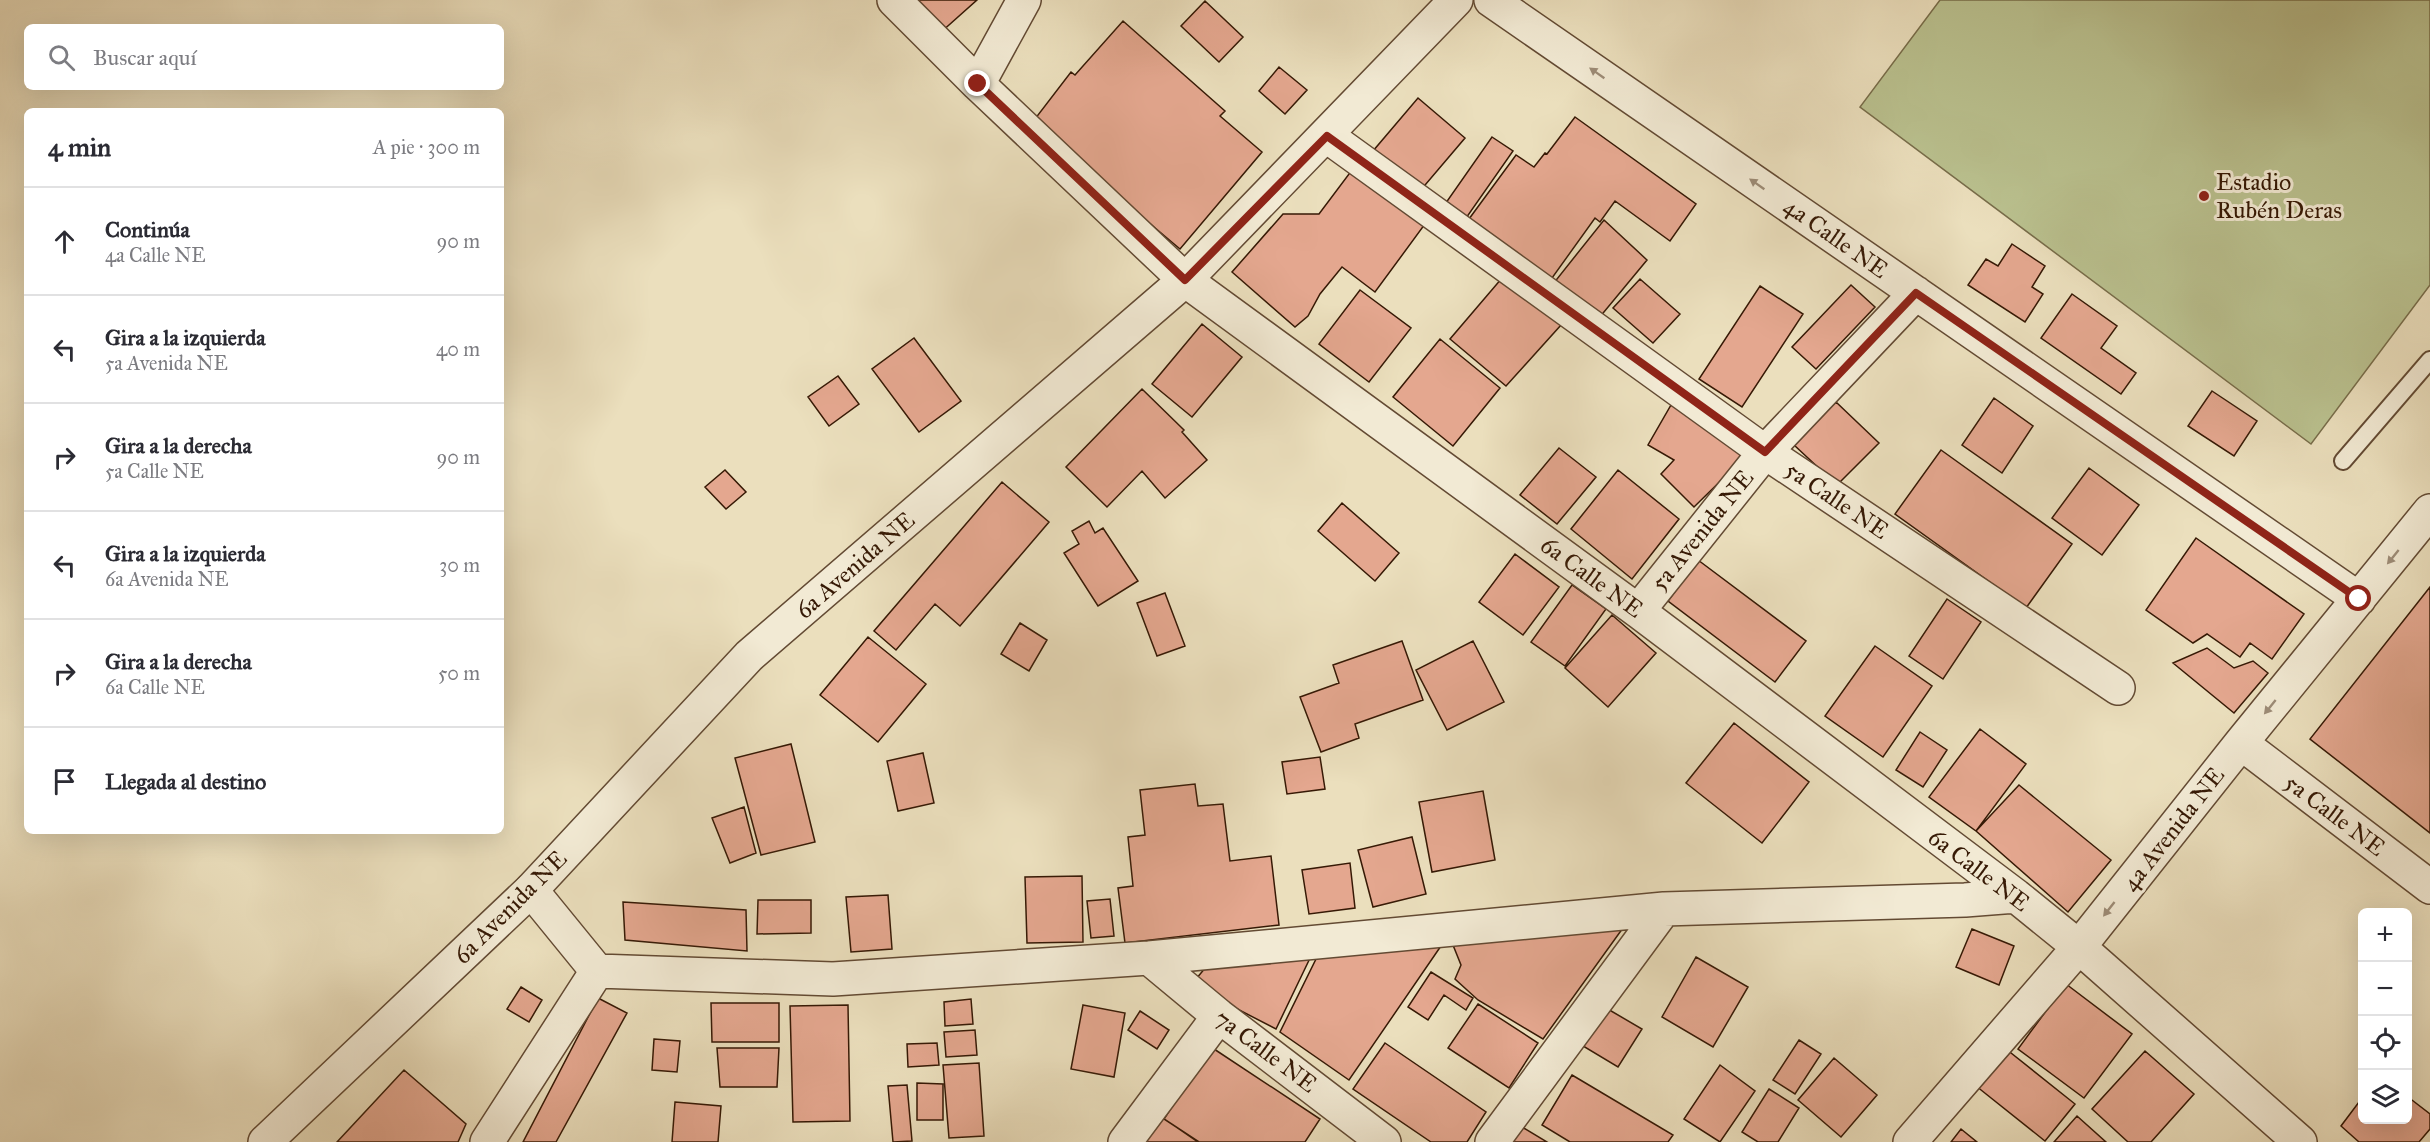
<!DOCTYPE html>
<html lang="es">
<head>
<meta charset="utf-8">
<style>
  body { margin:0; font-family:"IM FELL Great Primer",serif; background:#f2f2f3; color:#2b2b33 }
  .controls { position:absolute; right:18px; bottom:18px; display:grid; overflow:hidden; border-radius:9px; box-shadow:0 6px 24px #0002 }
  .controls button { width:54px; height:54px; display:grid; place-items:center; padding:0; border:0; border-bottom:2px solid #e1e1e2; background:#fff; color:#2b2b33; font:30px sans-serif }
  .stop { position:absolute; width:18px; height:18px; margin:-14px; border:4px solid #8f2418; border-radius:50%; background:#fff }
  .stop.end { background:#8f2418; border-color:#fff; box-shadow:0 2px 6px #0008 }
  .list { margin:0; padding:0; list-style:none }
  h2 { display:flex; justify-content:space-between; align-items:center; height:78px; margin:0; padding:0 24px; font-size:26px }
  h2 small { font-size:20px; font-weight:400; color:#7c7c81 }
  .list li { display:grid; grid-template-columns:39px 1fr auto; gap:18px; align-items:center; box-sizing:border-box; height:108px; padding:0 24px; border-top:2px solid #e1e1e2 }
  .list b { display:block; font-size:22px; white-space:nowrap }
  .list p { margin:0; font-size:20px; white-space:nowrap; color:#7c7c81 }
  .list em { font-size:20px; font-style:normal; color:#7c7c81 }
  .icon { flex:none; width:33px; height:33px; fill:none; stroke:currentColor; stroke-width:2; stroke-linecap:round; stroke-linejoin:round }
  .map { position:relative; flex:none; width:2430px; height:1142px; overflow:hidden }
  .search { position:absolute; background:#fff; box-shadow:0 6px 24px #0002; left:24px; top:24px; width:480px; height:66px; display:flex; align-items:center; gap:15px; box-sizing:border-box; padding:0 21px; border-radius:9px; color:#7c7c81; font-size:22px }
  .panel { position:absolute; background:#fff; box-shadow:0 6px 24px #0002; left:24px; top:108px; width:480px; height:726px; border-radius:9px }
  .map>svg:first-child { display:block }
  .grass { fill:#bac18f; stroke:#786d4a; stroke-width:1.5 }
  .building { fill:#e4a78f; stroke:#361905; stroke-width:1.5 }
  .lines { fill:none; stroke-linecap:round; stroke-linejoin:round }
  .service-casing { stroke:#634a33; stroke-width:20 }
  .minor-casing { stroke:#634a33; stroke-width:36 }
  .tertiary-casing { stroke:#634a33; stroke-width:36 }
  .service { stroke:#f2ead4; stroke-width:16 }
  .minor { stroke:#f2ead4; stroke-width:33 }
  .tertiary { stroke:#f2ead4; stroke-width:33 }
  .oneway { fill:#9d8c77 }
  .route { stroke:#8f2418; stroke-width:8 }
  .poi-dot { fill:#8f2418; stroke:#f2ead4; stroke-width:2 }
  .labels { text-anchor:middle; stroke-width:6; stroke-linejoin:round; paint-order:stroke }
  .poi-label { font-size:24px; fill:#361905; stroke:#f2ead4; text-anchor:start }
  .street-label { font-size:24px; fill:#361905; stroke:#f2ead4 }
</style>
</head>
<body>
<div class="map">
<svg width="2430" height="1142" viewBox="0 0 2430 1142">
  <rect width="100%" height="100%" fill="#ebdfbd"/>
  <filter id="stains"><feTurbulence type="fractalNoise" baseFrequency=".00333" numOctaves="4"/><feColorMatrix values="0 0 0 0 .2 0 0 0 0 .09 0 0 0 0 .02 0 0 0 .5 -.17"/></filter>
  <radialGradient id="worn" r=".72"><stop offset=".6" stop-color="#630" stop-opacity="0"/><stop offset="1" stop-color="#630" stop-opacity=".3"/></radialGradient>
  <path class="grass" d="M1940,0H2430V285L2311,444L1860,107Z"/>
  <path class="building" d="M910,0H977L940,33Z
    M1205,1L1243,37L1219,62L1181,26Z
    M1123,21L1225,111L1220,116L1262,152L1180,249L1103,184L1028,128L1071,72L1075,75Z
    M1279,67L1307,90L1285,114L1259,91Z
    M1418,98L1465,138L1420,191L1373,151Z
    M1575,117L1696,204L1670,241L1615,201L1600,222L1595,218L1547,285L1469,219L1516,155L1534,167L1545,153L1547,154Z
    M1492,137L1513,151L1464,221L1443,207Z
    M1352,170L1425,224L1375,292L1342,267L1320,294L1308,316L1295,327L1232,272L1283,214H1319Z
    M1604,220L1647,260L1599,318L1553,284Z
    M2012,244L2045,266L2032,287L2043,294L2025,322L1968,285L1986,259L1998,266Z
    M1502,278L1561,325L1506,386L1450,339Z
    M1640,279L1680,314L1653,343L1613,308Z
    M1851,285L1875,307L1816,369L1792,347Z
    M1760,286L1803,314L1742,407L1699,379Z
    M1360,290L1411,328L1369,382L1319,344Z
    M2072,294L2117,326L2101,348L2136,373L2121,394L2041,338Z
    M1202,324L1242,357L1192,417L1152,384Z
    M914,338L961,401L919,432L872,369Z
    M1440,339L1500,388L1453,446L1393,397Z
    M838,376L859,404L829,426L808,397Z
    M1142,389L1184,430L1182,432L1207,460L1165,498L1142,471L1107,507L1066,467Z
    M2212,391L2257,421L2234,456L2188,426Z
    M1994,398L2033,426L2002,473L1962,445Z
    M1836,402L1879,443L1837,485L1794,445Z
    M1671,405L1709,426L1744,458L1694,507L1661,474L1674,460L1648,445Z
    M1559,448L1596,477L1557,524L1520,495Z
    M1941,450L2072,544L2026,608L1895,514Z
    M2089,468L2139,505L2102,555L2052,518Z
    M725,470L746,492L726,509L705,487Z
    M1618,470L1679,519L1632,579L1571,529Z
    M1002,482L1049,522L960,626L935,604L896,650L874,631Z
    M1342,503L1399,553L1375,581L1318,531Z
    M1089,521L1095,533L1103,528L1138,581L1098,606L1064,553L1079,544L1072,531Z
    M2196,538L2304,614L2272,659L2250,643L2240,657L2207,634L2193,643L2146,610Z
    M1515,554L1559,587L1523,635L1479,602Z
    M1698,560L1806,641L1775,682L1668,601Z
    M1572,585L1606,609L1565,666L1531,642Z
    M2430,587V833L2310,739Z
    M1165,593L1185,646L1157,656L1137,603Z
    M1947,599L1981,622L1943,679L1909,656Z
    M1612,615L1656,653L1608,707L1565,668Z
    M1020,623L1047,640L1029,671L1001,654Z
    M868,637L926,684L878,742L820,695Z
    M1402,641L1423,700L1355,724L1359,738L1321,752L1300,697L1339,683L1333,665Z
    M1473,641L1504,702L1447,730L1416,670Z
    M1875,646L1932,686L1883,757L1825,716Z
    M2207,648L2234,668L2253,661L2268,673L2234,713L2173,663Z
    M1734,723L1809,782L1762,843L1686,783Z
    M1980,729L2026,764L1976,831L1929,797Z
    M1920,732L1947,750L1923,787L1896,770Z
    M791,744L815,842L761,855L735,758Z
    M923,753L934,803L898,811L887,761Z
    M1320,757L1325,789L1287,794L1282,762Z
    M1195,784L1198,806L1223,804L1230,861L1271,856L1279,925L1125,943L1118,888L1133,886L1128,837L1145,835L1140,790Z
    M2019,785L2111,860L2068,912L1976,831Z
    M1483,791L1495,860L1432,872L1419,802Z
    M744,807L756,853L730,863L712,818Z
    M1412,837L1426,894L1373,907L1358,850Z
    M1350,863L1355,908L1309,914L1302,870Z
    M1082,876L1083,942L1027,943L1025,877Z
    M888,895L892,949L851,952L846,897Z
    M1110,899L1114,936L1091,938L1087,901Z
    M758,900H811V933L757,934Z
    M623,902L746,910L747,951L625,940Z
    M1633,914L1543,1039L1478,1000L1455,979L1461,965L1451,940Z
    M1972,929L2014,946L1999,985L1956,967Z
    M1443,943L1349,1080L1280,1032L1319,953Z
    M1312,954L1276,1029L1191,985L1206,967Z
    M1696,957L1748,987L1713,1047L1662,1017Z
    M1431,972L1473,998L1466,1010L1444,995L1428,1020L1408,1007Z
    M2066,984L2132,1034L2084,1098L2018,1049Z
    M521,987L542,1000L529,1022L507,1009Z
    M598,998L627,1013L556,1142H523Z
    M971,999L973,1024L945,1026L944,1002Z
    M711,1003H779V1042H712Z
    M1478,1004L1538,1043L1509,1088L1448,1048Z
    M848,1005L850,1121L793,1122L790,1006Z
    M1083,1005L1125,1013L1114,1077L1071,1069Z
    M1606,1008L1642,1029L1618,1067L1583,1046Z
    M1140,1011L1169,1030L1157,1049L1128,1030Z
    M975,1030L977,1055L946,1057L944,1032Z
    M654,1039L680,1041L677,1072L652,1070Z
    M1799,1040L1821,1054L1795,1094L1773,1080Z
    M937,1043L939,1065L908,1067L907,1044Z
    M1385,1043L1486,1112L1467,1142H1431L1353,1089Z
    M1211,1047L1320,1119L1305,1142H1199L1164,1119Z
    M717,1048H779L777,1087H720Z
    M2006,1049L2075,1104L2045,1141L1976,1086Z
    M2145,1051L2194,1094L2151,1142H2128L2092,1109Z
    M1834,1058L1877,1095L1841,1137L1798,1100Z
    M979,1063L984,1136L949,1138L943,1065Z
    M1720,1065L1755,1091L1720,1142L1684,1119Z
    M404,1070L466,1124L458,1142H337Z
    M1572,1075L1673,1135L1668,1142H1570L1542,1125Z
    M917,1083L943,1084V1120H917Z
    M907,1085L912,1141L893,1142L888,1086Z
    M1769,1089L1799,1108L1778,1142H1758L1742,1132Z
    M2408,1097L2430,1114V1129L2419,1142H2359L2341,1126L2362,1098V1120H2408Z
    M675,1102L721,1106L718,1142H672Z
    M1157,1114L1198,1142H1138Z
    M2077,1116L2106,1142H2054Z
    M1522,1127L1547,1142H1513Z
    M1961,1129L1977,1142H1951Z"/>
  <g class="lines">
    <g class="service-casing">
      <path id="service" d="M2343,461L2430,360"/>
    </g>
    <g class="minor-casing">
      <path id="minor" d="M894,0L978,84L1185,280L1638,611L2016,896L2079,947L2300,1142
        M1491,0L2359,599
        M978,84L1024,0
        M1327,136L1765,452L2118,688
        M1638,611L1765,452L1916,293
        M2241,743L2430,887
        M531,890L597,971L833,979L1149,958L1664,909L1965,900L2016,896
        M1149,958L1219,1016L1384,1142
        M487,1142L597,971
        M1125,1142L1219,1016
        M1492,1142L1664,909
        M1910,1142L2079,947L2241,743L2430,511"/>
    </g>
    <g class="tertiary-casing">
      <path id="tertiary" d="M265,1142L531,890L749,656L1185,280L1456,0"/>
    </g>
    <use href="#service" class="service"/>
    <use href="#minor" class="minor"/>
    <use href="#tertiary" class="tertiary"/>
  </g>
  <defs><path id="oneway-solid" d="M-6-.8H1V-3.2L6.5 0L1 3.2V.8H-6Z" transform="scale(1.5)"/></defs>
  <g class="oneway">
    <use href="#oneway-solid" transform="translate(1597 73) rotate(-145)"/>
    <use href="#oneway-solid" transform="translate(1757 184) rotate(-145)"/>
    <use href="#oneway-solid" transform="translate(2393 557) rotate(129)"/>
    <use href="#oneway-solid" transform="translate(2270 707) rotate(129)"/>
    <use href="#oneway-solid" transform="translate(2109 909) rotate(128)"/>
  </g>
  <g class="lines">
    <path class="route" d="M978,84L1185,280L1327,136L1765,452L1916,293L2359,599"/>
  </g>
  <circle class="poi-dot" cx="2204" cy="196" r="6"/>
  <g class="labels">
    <g class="poi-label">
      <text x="2216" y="190">Estadio<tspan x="2216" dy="28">Rubén Deras</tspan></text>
    </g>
    <g class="street-label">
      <text transform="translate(1836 238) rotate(35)" y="8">4a Calle NE</text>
      <text transform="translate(1837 500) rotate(34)" y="8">5a Calle NE</text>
      <text transform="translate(1702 530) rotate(-51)" y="8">5a Avenida NE</text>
      <text transform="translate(855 565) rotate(-41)" y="8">6a Avenida NE</text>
      <text transform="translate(1592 577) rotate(36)" y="8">6a Calle NE</text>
      <text transform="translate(2335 815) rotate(37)" y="8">5a Calle NE</text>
      <text transform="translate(2173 829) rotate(-52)" y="8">4a Avenida NE</text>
      <text transform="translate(1979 870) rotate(37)" y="8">6a Calle NE</text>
      <text transform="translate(510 907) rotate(-45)" y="8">6a Avenida NE</text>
      <text transform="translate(1266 1051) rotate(37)" y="8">7a Calle NE</text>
    </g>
  </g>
  <rect width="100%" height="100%" filter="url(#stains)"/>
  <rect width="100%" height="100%" fill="url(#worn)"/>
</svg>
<div class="controls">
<button>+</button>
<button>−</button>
<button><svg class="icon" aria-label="locate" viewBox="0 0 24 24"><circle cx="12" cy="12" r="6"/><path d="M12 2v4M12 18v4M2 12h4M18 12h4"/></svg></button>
<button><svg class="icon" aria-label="layers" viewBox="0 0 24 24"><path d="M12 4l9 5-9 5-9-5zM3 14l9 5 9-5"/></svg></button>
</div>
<div class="stop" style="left:2359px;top:599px"></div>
<div class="stop end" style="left:978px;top:84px"></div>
<div class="search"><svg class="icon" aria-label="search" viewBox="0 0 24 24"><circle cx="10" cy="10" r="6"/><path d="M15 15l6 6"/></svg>Buscar aquí</div>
<section class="panel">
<h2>4 min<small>A pie · 300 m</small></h2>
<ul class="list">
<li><svg class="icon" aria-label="ahead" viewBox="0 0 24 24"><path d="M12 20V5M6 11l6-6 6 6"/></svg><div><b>Continúa</b><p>4a Calle NE</p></div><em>90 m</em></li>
<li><svg class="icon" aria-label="left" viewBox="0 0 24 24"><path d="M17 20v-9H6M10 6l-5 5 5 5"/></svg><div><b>Gira a la izquierda</b><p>5a Avenida NE</p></div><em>40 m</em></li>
<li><svg class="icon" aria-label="right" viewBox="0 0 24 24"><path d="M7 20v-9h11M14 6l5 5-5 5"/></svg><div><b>Gira a la derecha</b><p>5a Calle NE</p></div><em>90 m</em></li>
<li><svg class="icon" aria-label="left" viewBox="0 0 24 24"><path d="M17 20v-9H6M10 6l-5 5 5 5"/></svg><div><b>Gira a la izquierda</b><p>6a Avenida NE</p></div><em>30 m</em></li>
<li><svg class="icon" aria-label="right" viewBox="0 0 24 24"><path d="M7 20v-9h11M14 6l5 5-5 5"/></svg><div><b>Gira a la derecha</b><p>6a Calle NE</p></div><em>50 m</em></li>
<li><svg class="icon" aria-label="arrive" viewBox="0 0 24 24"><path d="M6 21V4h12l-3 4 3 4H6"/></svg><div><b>Llegada al destino</b></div></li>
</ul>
</section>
</div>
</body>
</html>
